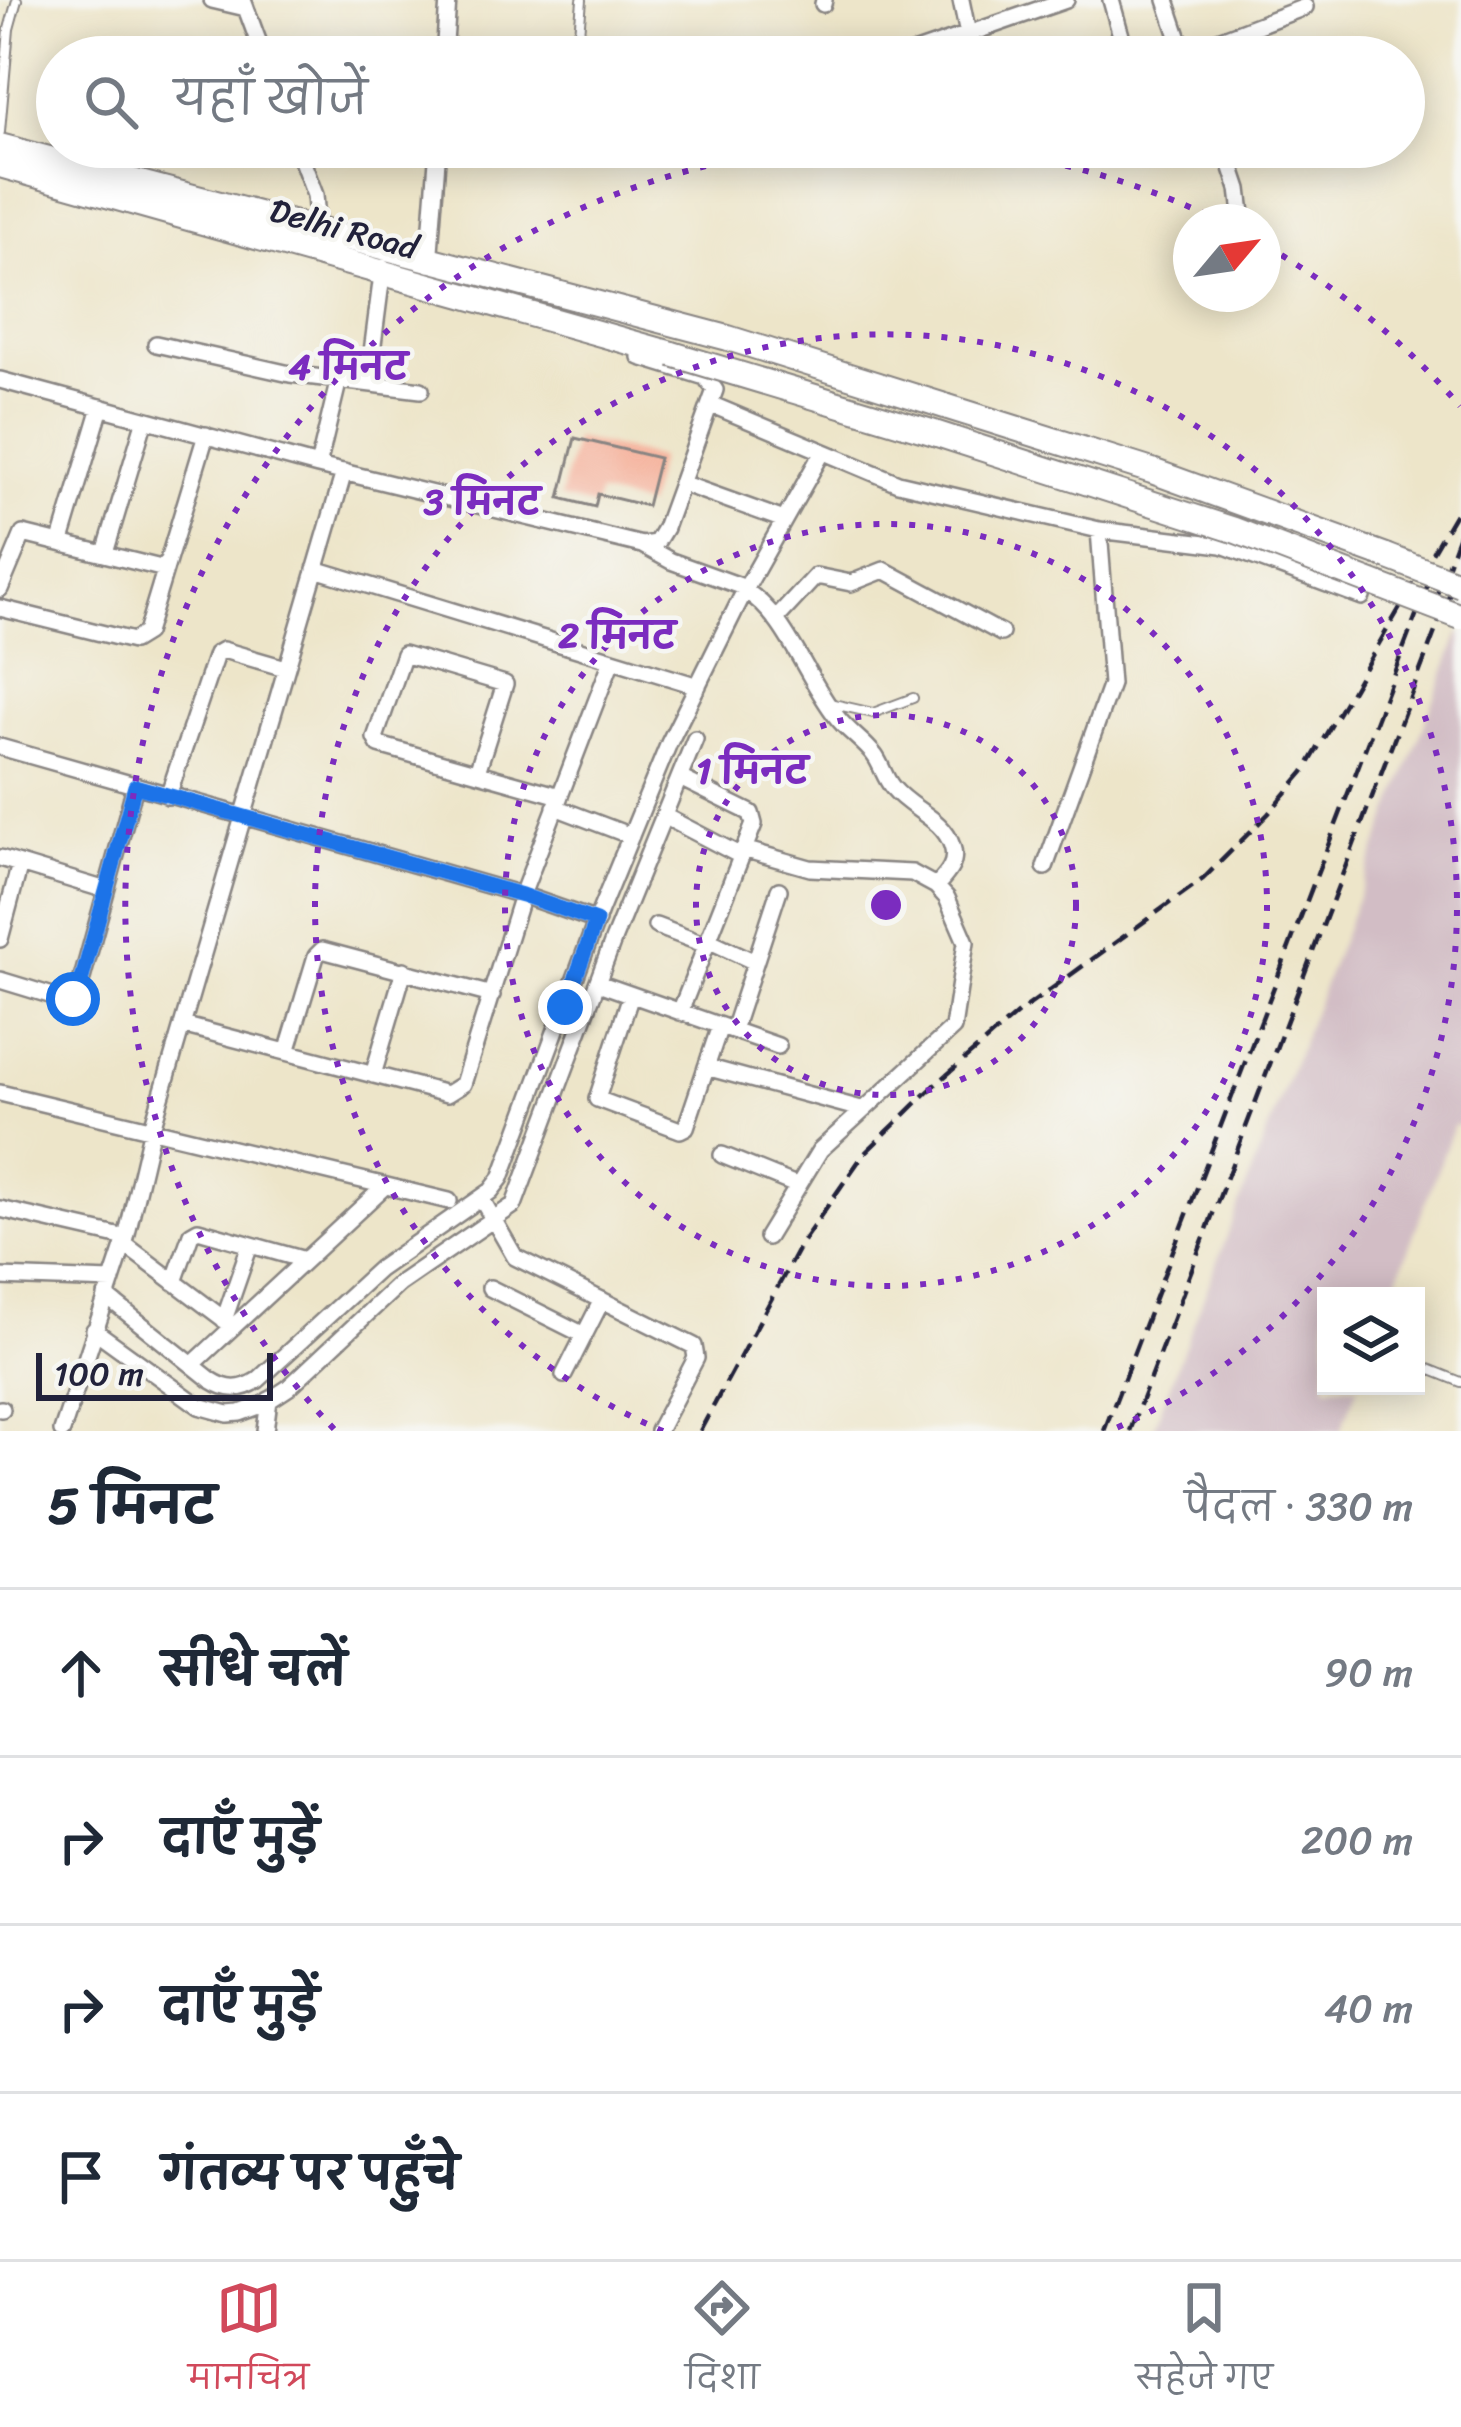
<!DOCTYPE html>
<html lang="hi">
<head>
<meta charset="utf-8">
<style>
  body { margin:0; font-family:Sriracha,"Playpen Sans Deva",sans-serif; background:#f2f2f3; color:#1f2937 }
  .controls { position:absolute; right:36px; bottom:36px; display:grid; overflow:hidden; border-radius:0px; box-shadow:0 6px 30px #0003 }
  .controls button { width:108px; height:108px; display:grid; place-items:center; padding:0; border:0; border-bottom:3px solid #e0e1e3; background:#fff; color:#1f2937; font:60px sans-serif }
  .compass { position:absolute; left:1173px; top:204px; width:108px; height:108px; border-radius:50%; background:#fff; box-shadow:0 6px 30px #0003; rotate:61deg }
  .scale { position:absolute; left:36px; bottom:30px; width:237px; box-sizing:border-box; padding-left:12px; border:6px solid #22223b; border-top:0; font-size:33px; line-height:42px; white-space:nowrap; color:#22223b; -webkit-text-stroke:9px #f6f6f2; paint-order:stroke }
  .stop { position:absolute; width:36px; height:36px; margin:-27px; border:9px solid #1a73e8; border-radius:50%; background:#fff }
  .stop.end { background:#1a73e8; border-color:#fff; box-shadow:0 3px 12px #0008 }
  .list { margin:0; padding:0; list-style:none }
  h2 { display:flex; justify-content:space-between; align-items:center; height:156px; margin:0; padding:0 48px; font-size:51px }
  h2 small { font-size:39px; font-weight:400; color:#747a83 }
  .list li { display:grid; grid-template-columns:78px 1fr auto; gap:36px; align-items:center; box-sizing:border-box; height:168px; padding:0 48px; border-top:3px solid #e0e1e3 }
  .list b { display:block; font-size:45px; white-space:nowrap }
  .list em { font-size:39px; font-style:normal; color:#747a83 }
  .icon { flex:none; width:66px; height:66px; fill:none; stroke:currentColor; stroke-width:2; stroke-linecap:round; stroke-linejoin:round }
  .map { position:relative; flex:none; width:1461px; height:1431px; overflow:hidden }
  .search { position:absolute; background:#fff; box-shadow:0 6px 30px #0003; left:36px; right:36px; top:36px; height:132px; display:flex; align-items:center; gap:30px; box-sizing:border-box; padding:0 42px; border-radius:66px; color:#747a83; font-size:45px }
  .sheet { height:828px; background:#fff }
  nav { display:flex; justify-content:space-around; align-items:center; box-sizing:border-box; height:168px; border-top:3px solid #e0e1e3; background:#fff; font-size:33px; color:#747a83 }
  nav a { display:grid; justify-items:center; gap:6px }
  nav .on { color:#d1495b }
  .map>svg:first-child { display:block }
  .industrial { fill:#d2bdc5 }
  .building { fill:#f5af98 }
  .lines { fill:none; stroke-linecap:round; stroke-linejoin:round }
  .service-casing { stroke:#888482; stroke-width:12 }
  .minor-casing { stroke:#888482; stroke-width:20 }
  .primary-casing { stroke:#888482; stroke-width:28 }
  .service { stroke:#fff; stroke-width:8 }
  .minor { stroke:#fff; stroke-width:15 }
  .primary { stroke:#fff; stroke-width:24 }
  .rail { stroke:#22223b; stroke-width:4.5; stroke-dasharray:18 9; stroke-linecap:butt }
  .primary-bridge-casing { stroke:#888482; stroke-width:28; stroke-linecap:butt }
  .primary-bridge { stroke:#fff; stroke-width:24 }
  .route { stroke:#1a73e8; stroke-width:15 }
  .ring { fill:none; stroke:#7b2cbf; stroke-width:6; stroke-dasharray:6 12 }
  .labels { text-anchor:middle; stroke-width:9; stroke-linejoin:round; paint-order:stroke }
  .street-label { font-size:33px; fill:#22223b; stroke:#f6f6f2 }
  .centre { fill:#7b2cbf; stroke:#f6f6f2; stroke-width:6 }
  .ring-label { font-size:36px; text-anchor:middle; font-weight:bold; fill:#7b2cbf; stroke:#f6f6f2; stroke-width:9; stroke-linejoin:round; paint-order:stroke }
</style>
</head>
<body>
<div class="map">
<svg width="1461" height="1431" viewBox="0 0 1461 1431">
  <rect width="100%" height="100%" fill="#f6f6f2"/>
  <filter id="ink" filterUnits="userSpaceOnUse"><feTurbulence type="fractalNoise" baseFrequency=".00833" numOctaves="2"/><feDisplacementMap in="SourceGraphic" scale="24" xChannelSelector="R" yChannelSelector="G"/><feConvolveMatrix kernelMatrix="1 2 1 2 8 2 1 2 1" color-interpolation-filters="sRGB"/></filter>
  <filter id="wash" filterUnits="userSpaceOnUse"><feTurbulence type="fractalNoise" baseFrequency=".004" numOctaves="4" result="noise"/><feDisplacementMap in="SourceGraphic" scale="48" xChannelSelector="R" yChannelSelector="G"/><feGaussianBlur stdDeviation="2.7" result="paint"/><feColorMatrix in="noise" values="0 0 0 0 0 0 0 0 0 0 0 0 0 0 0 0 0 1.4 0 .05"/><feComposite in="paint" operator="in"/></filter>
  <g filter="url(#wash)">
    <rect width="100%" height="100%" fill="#ede5c9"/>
    <path class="industrial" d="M1461,629V1126L1454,1125L1391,1296H1326V1386H1358L1341,1431H1152Z"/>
    <g id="blocks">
      <path class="building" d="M575,438L659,458L647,506L598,494L595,507L560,498Z"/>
    </g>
  </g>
  <g filter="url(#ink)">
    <use href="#blocks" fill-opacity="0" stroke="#888482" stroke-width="3"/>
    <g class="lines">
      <g class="service-casing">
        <path id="service" d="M962,36L968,57
          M577,57L582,0
          M0,132L9,29L17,0
          M829,703L873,713L913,698
          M1416,1364L1461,1382"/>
      </g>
      <g class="minor-casing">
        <path id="minor" d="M212,0L246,8
          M243,0L264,57
          M961,0L968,34
          M1111,0L1127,57
          M1166,0L1185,57
          M823,4L824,0
          M1184,53L1305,7
          M444,57L448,0
          M902,57L1066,0
          M297,147L315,195L318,233
          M1225,147L1239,189L1243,222
          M429,264L438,147
          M156,344L290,374L421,390
          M0,380L318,466L642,545L656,543L665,528L715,390L705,377L640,357
          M368,383L383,267
          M710,404L898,483L1099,530L1222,545L1362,597
          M318,466L339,379
          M681,483L784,520
          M61,541L101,407
          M642,545L671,561L746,588
          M105,553L145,419
          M315,569L698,686
          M0,589L23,534L165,569
          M745,591C785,613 806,678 836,716C847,731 864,741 875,756C882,766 885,779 893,788C911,810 943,818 952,846C958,863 947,874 936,886
          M0,608L133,641L146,633L206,435
          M777,618L816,576L851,583L884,570L1001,633
          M0,747L522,895L597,921
          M477,772L505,684L404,654L375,738L379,745L560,796
          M168,796L216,654L223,650L285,668
          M555,807L631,836
          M664,816L741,856
          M743,849L810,868L912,873L936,886L947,898L966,942L953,1028L820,1150L767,1237
          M0,858L106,890
          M1045,867L1111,684L1099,530
          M656,926L706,945
          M0,939L20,864
          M708,940L755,962
          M0,980L66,1000L78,993L135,786
          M598,983L778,1046
          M631,995L597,1099L680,1130L686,1127L720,1026
          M680,1012L754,824L751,813L680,778
          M182,1025L447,1094L463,1084L522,895L612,660
          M733,1030L779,890
          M287,1052L316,956L322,950L492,995
          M706,1067L861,1109
          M373,1075L404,970
          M0,1093L449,1201
          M722,1155L796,1185
          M481,1198L515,1257L694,1346L696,1358L658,1431
          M0,1209L126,1238
          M124,1244L233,1326
          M0,1277L112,1281
          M174,1282L191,1234L198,1230L305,1260
          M490,1288L584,1335
          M106,1296L211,1380C228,1391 241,1391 258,1380L379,1269L491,1191L501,1178L600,911L669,743L746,588L822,453
          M224,1320L250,1245
          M94,1330L199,1406L228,1414L240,1413L262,1405L288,1388L399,1284L514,1205L614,938L695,739
          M192,1365L385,1186
          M564,1375L602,1300
          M0,1409H2
          M62,1431L126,1238L152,1128L344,472
          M265,1431L269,1400"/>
      </g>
      <g class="primary-casing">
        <path id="primary" d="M0,146L728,338L1152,471L1386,556
          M0,165L672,354"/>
      </g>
      <use href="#service" class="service"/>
      <use href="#minor" class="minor"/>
      <use href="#primary" class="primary"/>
      <path class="rail" d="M1434,602L1461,529
        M700,1431L801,1244L863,1155L934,1086L1018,1013L1203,879L1268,814L1304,772L1457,510
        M1104,1431L1430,579
        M1130,1431L1451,590"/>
      <g class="primary-bridge-casing">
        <path id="primary-bridge" d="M672,354L928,431L1234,530L1461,617
          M1386,556L1461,585"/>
      </g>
      <use href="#primary-bridge" class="primary-bridge"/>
    </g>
  </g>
  <g class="lines" filter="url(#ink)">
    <path class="route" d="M73,999L78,993L135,786L522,895L596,921L565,1007"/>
  </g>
  <g class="ring">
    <circle cx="886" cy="905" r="190"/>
    <circle cx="886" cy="905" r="381"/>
    <path d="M663 1431A571 571 0 1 1 1109 1431"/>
    <path d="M334 1429A761 761 0 0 1 813 148M959 148A761 761 0 0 1 1220 221M1266 246A761 761 0 0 1 1460 406"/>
  </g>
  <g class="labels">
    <g class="street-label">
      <text transform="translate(344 228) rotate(15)" y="12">Delhi Road</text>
    </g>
  </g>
  <circle cx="886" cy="905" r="18" class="centre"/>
  <g class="ring-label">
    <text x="348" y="379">4 मिनट</text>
    <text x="482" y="514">3 मिनट</text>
    <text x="617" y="648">2 मिनट</text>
    <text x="752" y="783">1 मिनट</text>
  </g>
</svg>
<div class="controls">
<button><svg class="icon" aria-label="layers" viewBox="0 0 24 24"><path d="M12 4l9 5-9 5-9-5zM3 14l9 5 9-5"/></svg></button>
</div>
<svg class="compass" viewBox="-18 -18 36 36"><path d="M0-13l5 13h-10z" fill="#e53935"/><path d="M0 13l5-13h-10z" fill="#747a83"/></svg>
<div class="scale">100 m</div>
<div class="stop" style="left:73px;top:999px"></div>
<div class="stop end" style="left:565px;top:1007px"></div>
<div class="search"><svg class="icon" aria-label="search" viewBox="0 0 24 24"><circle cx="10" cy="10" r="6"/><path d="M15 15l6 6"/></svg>यहाँ खोजें</div>
</div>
<section class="sheet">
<h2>5 मिनट<small>पैदल · 330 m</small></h2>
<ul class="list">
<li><svg class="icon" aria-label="ahead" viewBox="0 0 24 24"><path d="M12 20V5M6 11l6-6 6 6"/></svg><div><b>सीधे चलें</b></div><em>90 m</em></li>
<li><svg class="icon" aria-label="right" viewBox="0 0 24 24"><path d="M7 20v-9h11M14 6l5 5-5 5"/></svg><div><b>दाएँ मुड़ें</b></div><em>200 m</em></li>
<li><svg class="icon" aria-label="right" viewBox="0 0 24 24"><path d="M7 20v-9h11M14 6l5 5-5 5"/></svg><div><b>दाएँ मुड़ें</b></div><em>40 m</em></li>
<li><svg class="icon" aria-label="arrive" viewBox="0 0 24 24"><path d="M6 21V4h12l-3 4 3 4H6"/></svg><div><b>गंतव्य पर पहुँचे</b></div></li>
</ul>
</section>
<nav>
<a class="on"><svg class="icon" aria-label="map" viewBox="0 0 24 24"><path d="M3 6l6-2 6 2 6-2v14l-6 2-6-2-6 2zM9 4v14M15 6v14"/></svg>मानचित्र</a>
<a><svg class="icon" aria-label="directions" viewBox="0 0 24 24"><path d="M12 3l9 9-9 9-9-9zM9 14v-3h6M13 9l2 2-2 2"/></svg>दिशा</a>
<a><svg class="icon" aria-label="saved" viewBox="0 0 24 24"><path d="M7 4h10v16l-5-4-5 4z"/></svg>सहेजे गए</a>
</nav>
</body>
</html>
